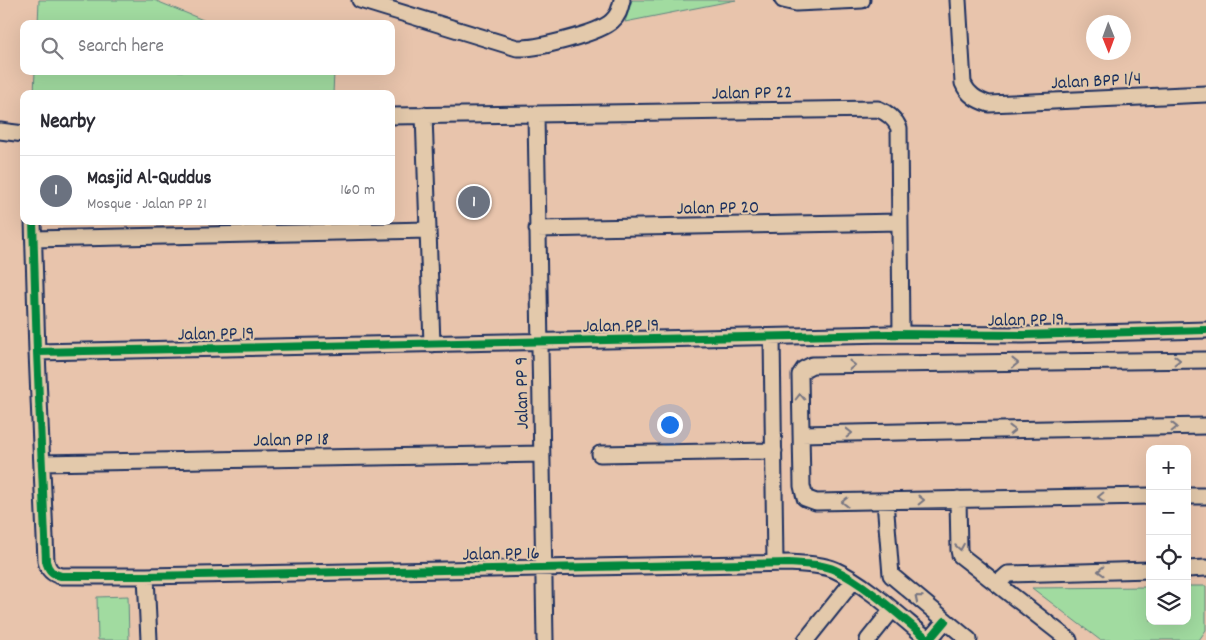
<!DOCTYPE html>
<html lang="en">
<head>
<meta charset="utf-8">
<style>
  body { margin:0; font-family:Dekko,sans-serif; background:#f2f2f3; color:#2b2b33 }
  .controls { position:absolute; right:15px; bottom:15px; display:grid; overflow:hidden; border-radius:10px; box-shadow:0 5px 20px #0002 }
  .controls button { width:45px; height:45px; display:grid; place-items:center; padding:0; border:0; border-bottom:1px solid #e1e1e2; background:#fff; color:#2b2b33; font:25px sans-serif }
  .compass { position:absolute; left:1086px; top:15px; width:45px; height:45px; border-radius:50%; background:#fff; box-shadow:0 5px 20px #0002; rotate:179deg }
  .you { position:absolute; left:669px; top:424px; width:18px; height:18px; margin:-12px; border:4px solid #fff; border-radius:50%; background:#1a73e8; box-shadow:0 0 0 8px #1a73e833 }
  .badge { display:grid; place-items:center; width:32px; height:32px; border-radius:50%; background:#1b2f5e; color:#fff; font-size:16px; font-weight:700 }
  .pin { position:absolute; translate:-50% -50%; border:2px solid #fff; box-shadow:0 1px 5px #0006 }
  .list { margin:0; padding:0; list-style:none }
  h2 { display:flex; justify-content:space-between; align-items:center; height:65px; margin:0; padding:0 20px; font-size:21px }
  h2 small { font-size:16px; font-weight:400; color:#7c7c81 }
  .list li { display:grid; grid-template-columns:32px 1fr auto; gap:15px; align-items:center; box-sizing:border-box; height:70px; padding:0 20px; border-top:1px solid #e1e1e2 }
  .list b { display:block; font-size:19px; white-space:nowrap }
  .list p { margin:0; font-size:16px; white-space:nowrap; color:#7c7c81 }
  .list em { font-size:16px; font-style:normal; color:#7c7c81 }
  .icon { flex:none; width:28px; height:28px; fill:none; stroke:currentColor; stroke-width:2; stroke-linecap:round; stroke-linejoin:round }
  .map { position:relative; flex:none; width:1206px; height:640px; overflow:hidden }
  .search { position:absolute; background:#fff; box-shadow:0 5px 20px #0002; left:20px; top:20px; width:375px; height:55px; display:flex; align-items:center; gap:12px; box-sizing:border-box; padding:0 18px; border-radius:10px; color:#7c7c81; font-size:19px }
  .panel { position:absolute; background:#fff; box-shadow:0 5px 20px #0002; left:20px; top:90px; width:375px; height:135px; border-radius:10px }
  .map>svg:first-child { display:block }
  .green { fill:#a1dba0; stroke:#5e857f }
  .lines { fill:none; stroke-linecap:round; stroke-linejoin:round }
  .minor-casing { stroke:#1b2f5e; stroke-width:19 }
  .minor { stroke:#e3c9ab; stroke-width:15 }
  .cycleway-casing { stroke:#e3c9ab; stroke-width:11 }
  .cycleway { stroke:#00873e; stroke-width:8 }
  .oneway { stroke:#757481 }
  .labels { text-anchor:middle; stroke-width:4; stroke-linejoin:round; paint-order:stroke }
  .street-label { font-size:19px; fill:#1b2f5e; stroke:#e3c9ab }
</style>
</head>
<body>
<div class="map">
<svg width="1206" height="640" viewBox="0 0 1206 640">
  <rect width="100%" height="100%" fill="#e8c4ac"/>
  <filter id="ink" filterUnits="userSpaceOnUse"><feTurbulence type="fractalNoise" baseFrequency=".02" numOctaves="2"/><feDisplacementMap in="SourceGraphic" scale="10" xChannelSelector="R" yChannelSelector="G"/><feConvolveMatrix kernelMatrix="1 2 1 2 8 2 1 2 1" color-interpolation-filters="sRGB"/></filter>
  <g filter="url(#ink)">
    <path class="green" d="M39,0H154L213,24H38Z
      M632,0H736L625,22Z
      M35,71H331L334,72L333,94H34Z
      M1187,586H1206V630L1199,640H1100L1032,588L1150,587V621H1187Z
      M128,596L129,640H98L97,597Z"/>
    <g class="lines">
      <g class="minor-casing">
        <path id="minor" d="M360,0L517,48H522C539,48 600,33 612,21C619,15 620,8 622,0
          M783,0L796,3L862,0
          M958,0L963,83C968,95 977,100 989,104L1206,94
          M424,115L432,344
          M536,115L545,640
          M391,116L878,109C888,113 895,119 899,128L901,334
          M0,131L24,134
          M33,221L37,352L46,561C48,570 52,574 61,576H146L789,563C804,564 822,564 835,570C866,584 902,618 929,640L945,621
          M537,229L900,222
          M34,239L428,230
          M772,337L775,563
          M37,352L888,334L1024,335L1206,330
          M801,434L1206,426
          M600,454L774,451
          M42,463L541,454
          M1150,496L816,502L805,498L802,486L800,375L804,369L812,365L1206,360
          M1187,496H1206
          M958,499L959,550L960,555L1069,640
          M885,501L891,575L969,640
          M1187,569L1206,568
          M146,576L149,640
          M997,584L1008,574L1150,570
          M806,640L853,581
          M868,640L892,610"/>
      </g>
      <use href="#minor" class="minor"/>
      <g class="cycleway-casing">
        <path id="cycleway" d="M33,221L37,352L46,561C48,570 52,574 61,576H146L789,563C804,564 822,564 835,570C866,584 902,618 929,640L945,621
          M37,352L888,334L1024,335L1206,330"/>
      </g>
      <use href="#cycleway" class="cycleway"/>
    </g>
    <defs><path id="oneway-chevron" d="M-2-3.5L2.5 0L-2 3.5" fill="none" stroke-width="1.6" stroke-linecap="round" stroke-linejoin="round" transform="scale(1.25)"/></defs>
    <g class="oneway">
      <use href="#oneway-chevron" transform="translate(1177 360) rotate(-1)"/>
      <use href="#oneway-chevron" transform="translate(1015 363) rotate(-1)"/>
      <use href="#oneway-chevron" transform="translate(852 365) rotate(-1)"/>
      <use href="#oneway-chevron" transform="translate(800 397) rotate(-90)"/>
      <use href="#oneway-chevron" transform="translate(1174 427) rotate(-1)"/>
      <use href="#oneway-chevron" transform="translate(1012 430) rotate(-1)"/>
      <use href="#oneway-chevron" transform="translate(849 433) rotate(-1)"/>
      <use href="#oneway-chevron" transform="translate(1101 497) rotate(179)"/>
      <use href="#oneway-chevron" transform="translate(921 500) rotate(-1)"/>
      <use href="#oneway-chevron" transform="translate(845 502) rotate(179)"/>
      <use href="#oneway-chevron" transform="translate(960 547) rotate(81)"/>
      <use href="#oneway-chevron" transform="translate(1101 571) rotate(178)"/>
      <use href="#oneway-chevron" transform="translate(918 598) rotate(-140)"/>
    </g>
  </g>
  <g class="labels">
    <g class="street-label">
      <text transform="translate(1096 79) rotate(-3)" y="7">Jalan BPP 1/4</text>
      <text transform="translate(752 91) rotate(-1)" y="7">Jalan PP 22</text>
      <text transform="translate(718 206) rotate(-1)" y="7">Jalan PP 20</text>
      <text transform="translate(1026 318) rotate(-1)" y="7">Jalan PP 19</text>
      <text transform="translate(621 324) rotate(-1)" y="7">Jalan PP 19</text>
      <text transform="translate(216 332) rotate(-1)" y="7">Jalan PP 19</text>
      <text transform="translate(520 393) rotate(-91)" y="7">Jalan PP 9</text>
      <text transform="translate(291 438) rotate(-1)" y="7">Jalan PP 18</text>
      <text transform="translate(501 552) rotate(-1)" y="7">Jalan PP 16</text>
    </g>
  </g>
</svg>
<div class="controls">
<button>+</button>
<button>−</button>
<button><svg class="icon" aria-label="locate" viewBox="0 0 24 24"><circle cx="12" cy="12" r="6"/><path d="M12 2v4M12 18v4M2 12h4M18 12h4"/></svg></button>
<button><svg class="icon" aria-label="layers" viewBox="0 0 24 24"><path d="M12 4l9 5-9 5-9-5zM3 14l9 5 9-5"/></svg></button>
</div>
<svg class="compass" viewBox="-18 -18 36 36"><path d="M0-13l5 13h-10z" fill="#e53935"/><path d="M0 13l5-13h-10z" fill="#7c7c81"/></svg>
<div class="you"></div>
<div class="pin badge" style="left:474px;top:202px;background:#6b7280">1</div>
<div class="search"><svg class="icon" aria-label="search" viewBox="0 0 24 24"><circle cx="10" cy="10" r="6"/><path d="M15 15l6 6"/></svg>Search here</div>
<section class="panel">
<h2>Nearby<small></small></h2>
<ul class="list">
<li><span class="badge" style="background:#6b7280">1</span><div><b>Masjid Al-Quddus</b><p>Mosque · Jalan PP 21</p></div><em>160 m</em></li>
</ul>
</section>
</div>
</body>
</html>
